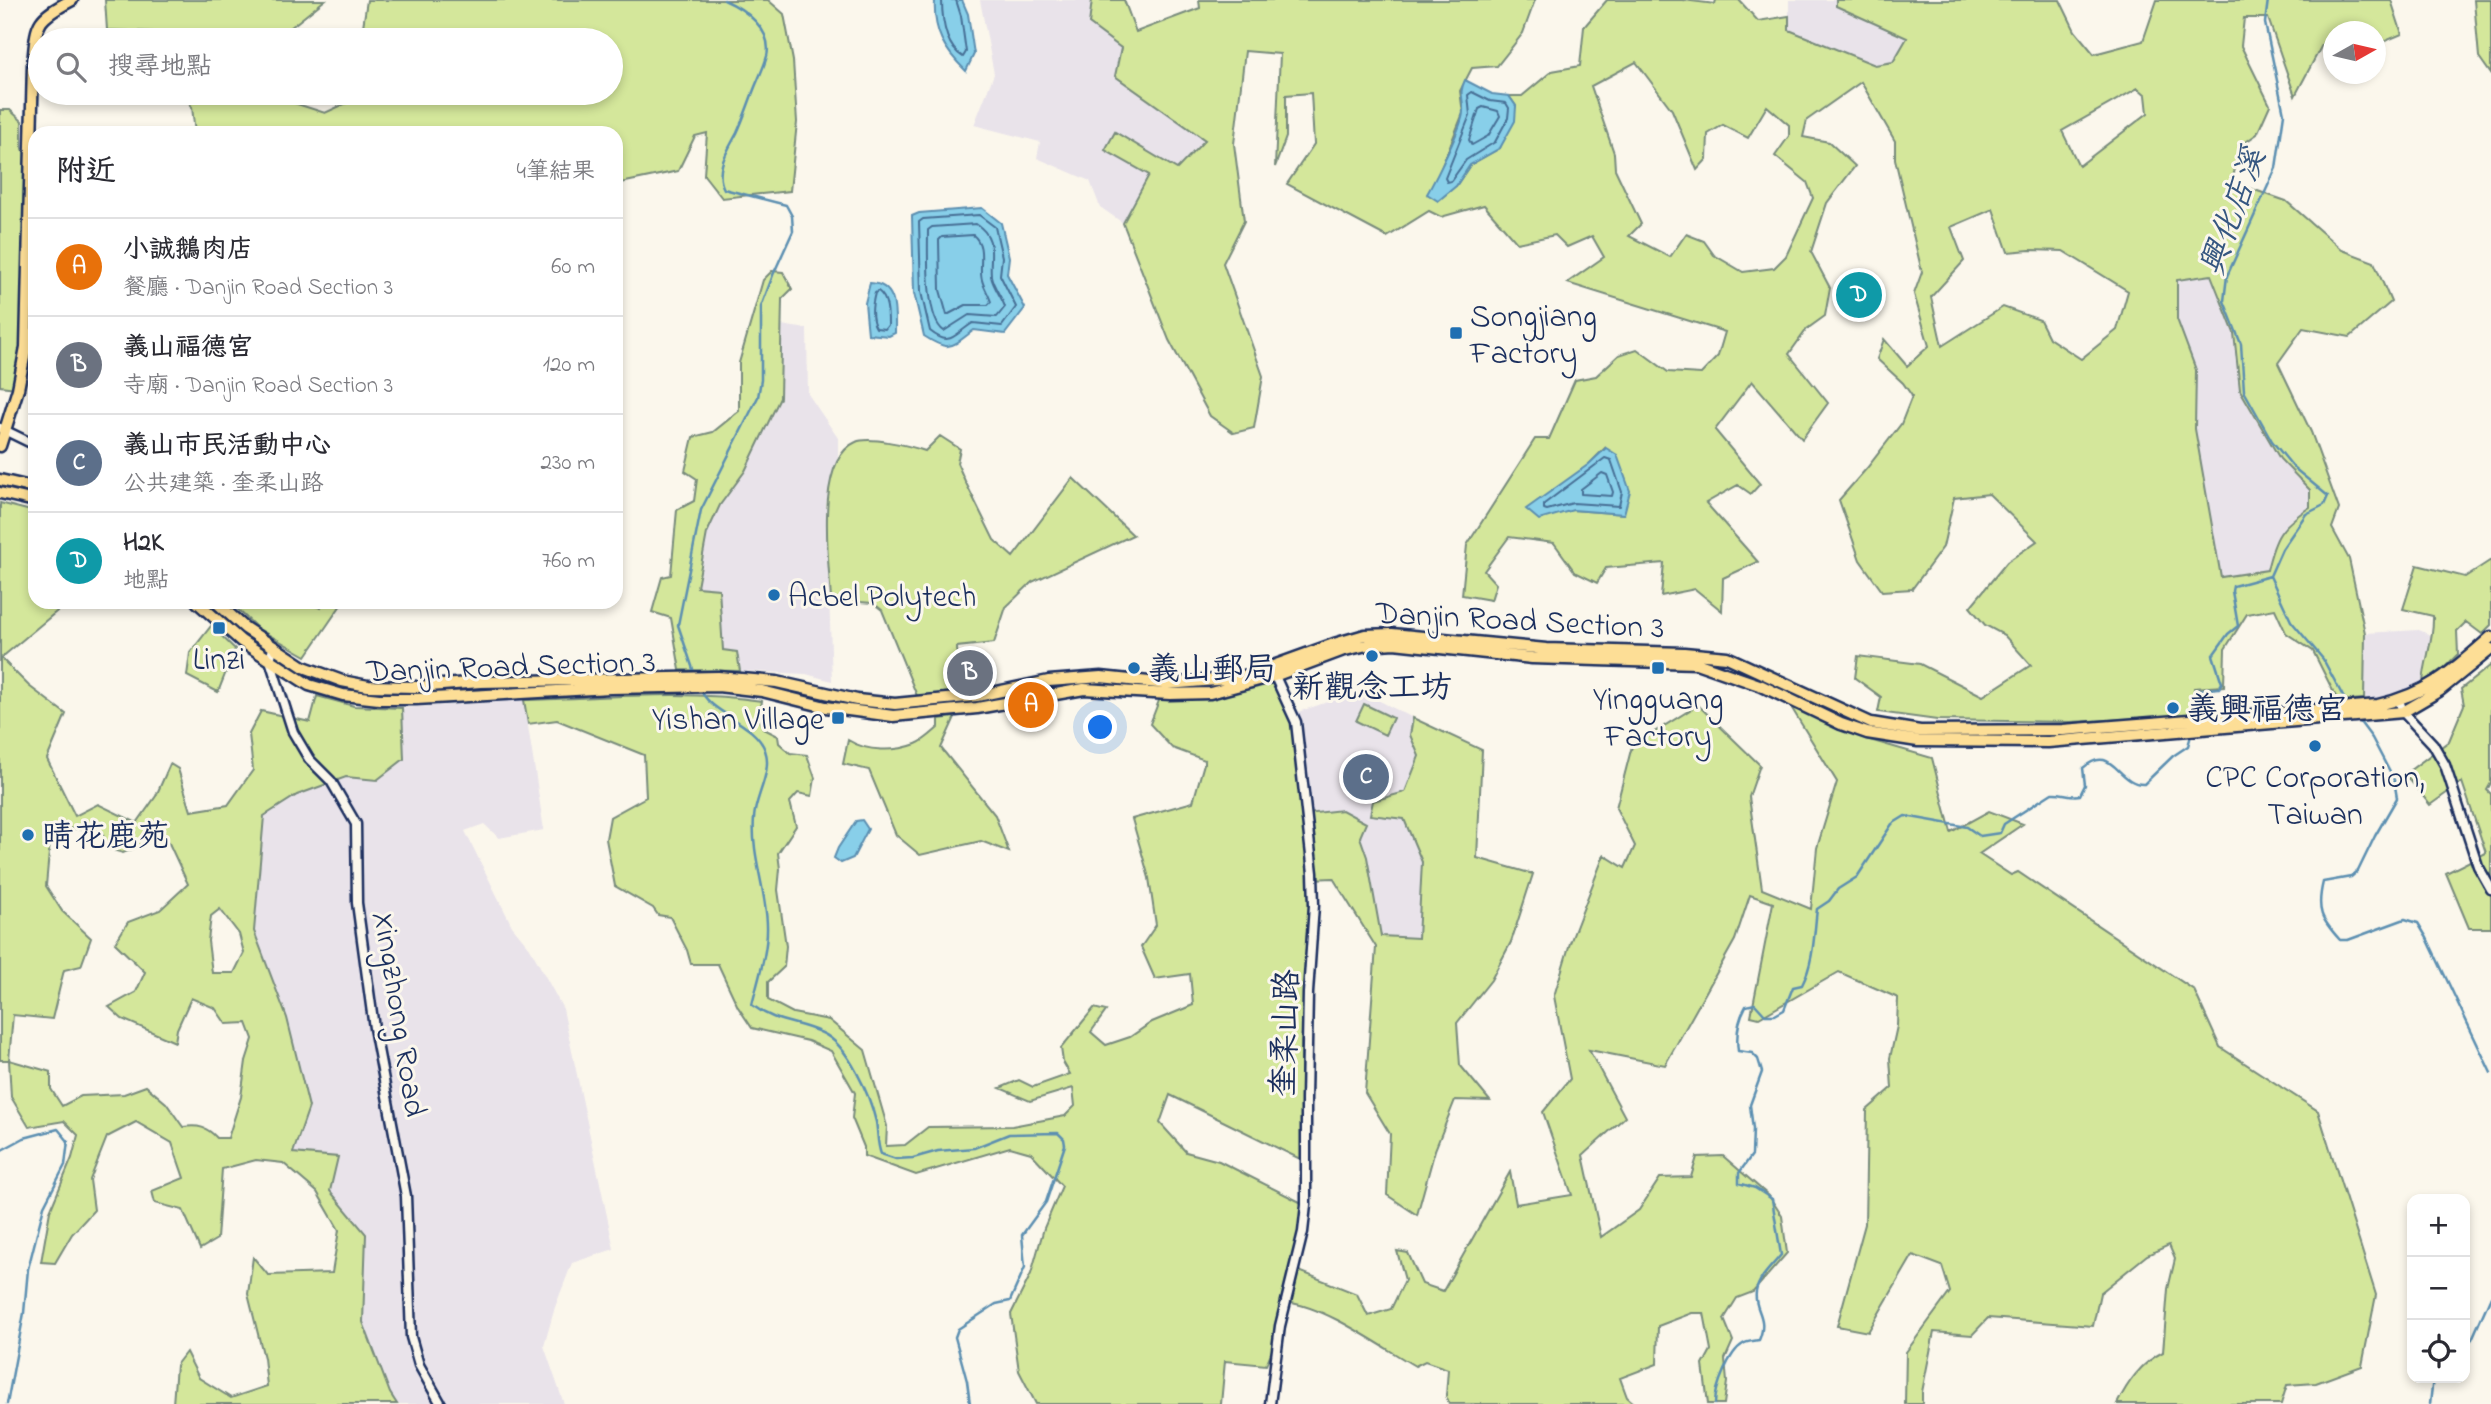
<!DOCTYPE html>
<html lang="zh-TW">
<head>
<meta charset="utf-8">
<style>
  body { margin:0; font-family:"Indie Flower","LXGW WenKai TC",sans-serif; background:#f7f7f7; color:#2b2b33 }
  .controls { position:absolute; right:21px; bottom:21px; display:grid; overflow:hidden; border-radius:14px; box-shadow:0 4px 10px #0003 }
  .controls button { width:63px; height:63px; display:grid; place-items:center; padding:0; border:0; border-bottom:2px solid #e1e1e2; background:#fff; color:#2b2b33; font:35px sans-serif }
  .compass { position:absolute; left:2323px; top:21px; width:63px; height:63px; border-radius:50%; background:#fff; box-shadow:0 4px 10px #0003; rotate:82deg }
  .you { position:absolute; left:1101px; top:728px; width:24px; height:24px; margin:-18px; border:5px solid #fff; border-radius:50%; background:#1a73e8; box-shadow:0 0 0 10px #1a73e833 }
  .badge { display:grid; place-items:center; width:46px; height:46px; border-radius:50%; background:#db2777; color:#fff; font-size:23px; font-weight:700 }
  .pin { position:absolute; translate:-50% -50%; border:4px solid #fff; box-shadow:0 2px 7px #0006 }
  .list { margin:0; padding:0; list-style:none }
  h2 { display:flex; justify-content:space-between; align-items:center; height:91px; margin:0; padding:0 28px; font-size:30px }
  h2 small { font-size:23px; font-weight:400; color:#7c7c81 }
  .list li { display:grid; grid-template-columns:46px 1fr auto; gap:21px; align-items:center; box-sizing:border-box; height:98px; padding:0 28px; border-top:2px solid #e1e1e2 }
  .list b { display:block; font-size:26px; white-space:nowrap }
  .list p { margin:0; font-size:23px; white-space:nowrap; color:#7c7c81 }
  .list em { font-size:23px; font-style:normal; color:#7c7c81 }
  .icon { flex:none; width:38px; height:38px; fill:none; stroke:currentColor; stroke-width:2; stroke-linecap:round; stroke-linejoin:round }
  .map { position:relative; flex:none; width:2491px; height:1404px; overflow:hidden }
  .search { position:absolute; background:#fff; box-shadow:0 4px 10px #0003; left:28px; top:28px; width:595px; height:77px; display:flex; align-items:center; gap:18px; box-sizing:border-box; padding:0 24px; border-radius:38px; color:#7c7c81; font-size:26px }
  .panel { position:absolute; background:#fff; box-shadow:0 4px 10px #0003; left:28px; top:126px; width:595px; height:483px; border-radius:21px }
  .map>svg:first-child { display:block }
  .built { fill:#e9e3ea }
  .green { fill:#d4e79b; stroke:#788b7c; stroke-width:2; fill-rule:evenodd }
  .water { fill:#88cfe9; stroke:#5c8fb1; stroke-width:2 }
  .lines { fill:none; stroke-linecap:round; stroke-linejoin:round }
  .shore { stroke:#476f96; stroke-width:2 }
  .stream { stroke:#5c8fb1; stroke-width:2.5 }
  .minor-casing { stroke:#1b2f5e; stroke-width:13 }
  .major-casing { stroke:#1b2f5e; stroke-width:15 }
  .minor { stroke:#fbf7ec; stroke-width:8 }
  .major { stroke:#fdde96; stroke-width:10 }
  .poi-dot { fill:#1f6fb2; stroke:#fbf7ec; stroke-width:2.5 }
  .labels { text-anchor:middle; stroke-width:6; stroke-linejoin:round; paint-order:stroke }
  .poi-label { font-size:32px; fill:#1b2f5e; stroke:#fbf7ec; text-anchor:start }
  .street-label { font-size:32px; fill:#1b2f5e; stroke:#fbf7ec }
  .water-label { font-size:33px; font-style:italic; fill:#365781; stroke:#fbf7ec }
</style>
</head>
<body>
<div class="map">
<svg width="2491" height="1404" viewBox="0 0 2491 1404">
  <rect width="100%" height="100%" fill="#fbf7ec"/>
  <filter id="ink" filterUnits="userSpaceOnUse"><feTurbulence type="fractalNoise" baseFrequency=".0143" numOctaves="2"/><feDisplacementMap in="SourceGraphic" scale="14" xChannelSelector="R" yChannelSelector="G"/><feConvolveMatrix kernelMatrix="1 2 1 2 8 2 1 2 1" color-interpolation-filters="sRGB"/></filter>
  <g filter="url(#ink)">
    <path class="built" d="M980,0H1092L1089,24L1121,48L1115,76L1206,140L1177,169L1116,133L1105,150L1149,175L1123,223L1100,207L1090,181L1037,158L1040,142L974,125L994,74Z
      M1789,0H1836L1837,6L1907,38L1893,62L1875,65L1789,30Z
      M2211,274L2234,333L2240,390L2280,459L2310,490V507L2289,521L2274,543L2267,570L2220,577L2195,429L2196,370L2177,319V280Z
      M781,325L807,329L808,394L838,438V456L826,504L832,681L806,674L740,671L737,652L723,651L719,589L696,588L707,533L720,505L745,471L780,398Z
      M2419,630L2433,636L2425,659L2423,682L2410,692L2391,698L2364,699L2365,633Z
      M1360,691L1413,718L1410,735L1419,756L1405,792L1373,801L1370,815L1404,819L1422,862L1418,939L1381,936L1367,857L1360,836L1307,814L1293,720L1298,712Z
      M524,700L544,830L499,838L484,824L465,831L512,926L530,948L563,1009L614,1249L572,1263L555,1307L544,1346L564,1404H397L390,1393L363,1322L366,1234L330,1191L337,1157L292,1154L287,1018L254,931L264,816L297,795L346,777L377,780L403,760L402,708Z"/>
    <path class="green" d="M105,0H325L275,40H156L154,32L107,30Z
      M367,0H768L784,14L793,61L797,122L790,191L722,198L704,175L707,133L695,136L678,171L616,184V133H195L192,107L183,93H263L325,113L351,101L352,93H611V40H361Z
      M1092,0H1124L1136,32L1200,8L1199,0H1535L1523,33L1497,66L1472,68L1460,91L1463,113L1439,173L1428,194L1456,186L1470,165L1500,148L1516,106L1509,96H1522L1552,71L1580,66L1584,27L1607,0H1683L1715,4L1716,0H1739L1758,21L1789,16V30L1875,65L1893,62L1907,38L1836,6V0H2060L2075,31L2094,54L2143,41L2157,0H2391L2402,34L2376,45V32H2334L2333,44L2323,43L2295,96L2268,18H2244L2241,46L2270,105L2257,134L2240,146L2232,182L2286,201L2342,250L2374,262L2391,302L2350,337L2303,328L2278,363L2311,432L2339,509L2332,528L2349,559L2365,633L2364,699L2338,701L2313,651L2286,633L2275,609L2247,614L2225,649L2224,686L2194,688L2197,715L2071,722L1937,720L1878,712L1881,697L1855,678L1858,656L1920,664L1983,696L2031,665L2004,635L1985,625L1970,607L2007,562L2037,541L1989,494L1954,498L1943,547L1912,589L1882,591L1860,560L1839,500L1867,468L1901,424L1912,396L1903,383L1877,359L1884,339L1907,366L1929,346L1914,294L1922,272L1895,159V141L1861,82L1807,120L1803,137L1829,142L1855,166L1827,203L1811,252L1830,288L1825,316L1807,329L1789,354L1828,403L1802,439L1752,381L1715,430L1760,484L1751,494L1738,485L1706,503L1758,562L1723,578L1722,611L1695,589L1661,596L1664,563L1606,568L1597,583L1575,572L1554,543L1509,537L1484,571L1496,584L1491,600L1462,595L1467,545L1535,439H1549L1575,380L1596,376L1619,355L1637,349L1668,372L1701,374L1718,356L1725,332L1567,283L1604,257L1592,236L1567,247L1555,235L1517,243L1484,205L1441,217L1429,211L1387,237L1287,184L1314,144L1311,93L1286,95V137L1275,167L1280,54L1245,51L1234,144L1244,221L1223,263L1263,376L1254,428L1234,433L1210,416L1169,340L1123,223L1149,175L1105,150L1115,132L1177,169L1205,140L1115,76L1121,48L1089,24ZM1636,62L1672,110L1697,170L1707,159L1708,134L1723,125L1748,138L1767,106L1789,125V136L1775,156L1807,182L1813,198L1786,256L1774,268L1743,272L1714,255L1704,241L1686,234L1670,257L1629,236L1641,224L1615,169L1614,153L1591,86ZM2138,88L2146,95L2148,113L2079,166L2062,131ZM1993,209L2008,252L2030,250L2063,251L2128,291L2117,330L2081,359L2049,338L2040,320L2003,307L1942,346L1931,297L1964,261L1951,227ZM2211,275L2234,333L2240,390L2280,459L2310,490V507C2280,527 2275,536 2267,570L2221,577L2195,429L2196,370L2177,319V280ZM1605,448L1624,514L1573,510L1589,464Z
      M2474,0H2491V74L2479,57Z
      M0,110H10L22,121V149L35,156V314L32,353L24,389L0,386Z
      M772,271L783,272L792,289L782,299L780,398L745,471L720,505L707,533L697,587L719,589L723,650L737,652L740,671L680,670L671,618L652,612L662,577L671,575L677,510L694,501L697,479L685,471L693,437L713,432L739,411V363L763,280Z
      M940,436L960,449L957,463L965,481L994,540L1013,557L1073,478L1133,535L1032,582L1006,607L994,643L957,647L959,692L917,696L882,610L873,603L831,600C829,562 814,460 856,442C869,436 911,446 925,451Z
      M0,503L35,512V602H68L1,658L29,686L66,714L47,759L75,816L98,804L137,823L156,796L170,764L178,769L191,811L228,805L253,770L249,734L261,711L310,722L317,696L354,706L402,708L404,759L377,780L346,777L297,795L264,816L254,931L287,1018L309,1107L293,1153L338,1157L330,1191L366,1234L363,1322L390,1393L397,1404H173L176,1365L186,1352L199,1378L231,1398L267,1386L264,1358L248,1294L253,1257L268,1275L332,1273L339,1230L317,1192L283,1163L256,1160L222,1169L217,1239L200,1249L183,1210L155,1203L152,1191L184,1178L172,1143L136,1122L107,1137L90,1180L94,1210L72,1234L55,1263L41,1262L50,1211L72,1158L78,1135L64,1121L29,1127L11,1097L9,1060H0ZM64,828L101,831L109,849L123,853L151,841H168L188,884L160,910L128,922L115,943L145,972L136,992L109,1007L122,1019L175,1042L177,1029L191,998L215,1008L226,1024L247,1023L253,1039L246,1061L241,1097L228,1138H217C207,1127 199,1125 183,1127L166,1103L146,1086L124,1094L81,1096L62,1106L51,1089V1072L9,1060L13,1015L52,1019L64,970L81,966L91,938L62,911L46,886L50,841ZM220,909L239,934L244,953L234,973H212L208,941L211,916Z
      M2491,560V625L2482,634L2466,622L2457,631L2458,654L2445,667L2423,682C2425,659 2434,639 2433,616L2403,609L2417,565L2465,577Z
      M230,602H304L321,608L324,602H343L306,656L257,628Z
      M211,626L235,649L218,692L187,676L190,653Z
      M2491,665V783L2487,790L2491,794V928H2469L2446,873L2486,853L2462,782L2430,805L2405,774L2449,741L2464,705L2461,689Z
      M1271,682L1293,720L1307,814L1342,810L1366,823L1360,837L1367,857L1381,936L1418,938L1422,862L1404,819L1370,815L1373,801L1405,792L1419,756L1410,735L1413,718L1482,750L1477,858L1533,874L1511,942L1491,980L1457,1023L1460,1065L1490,1101L1455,1100L1435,1150L1417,1215L1387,1195L1390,1134L1365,1093L1376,947L1333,878L1311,879L1313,937L1301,1042L1302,1160L1170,1095L1160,1123L1186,1152L1219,1161L1302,1203L1305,1230L1294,1269L1357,1294L1368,1316L1391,1309L1405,1280L1397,1251L1408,1253L1422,1284L1443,1291L1510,1172L1516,1204L1572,1195L1543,1112L1570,1079L1554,996L1570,943L1604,855L1625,868L1635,846L1616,808L1632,746L1698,705L1760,765L1749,797L1762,889L1811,909L1817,848L1837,782L1791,707L1863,738L1932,758L1951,832L1989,811L2023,824L1979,854L2011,875L2018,872L2194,990L2220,1047L2318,1111L2376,1295L2362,1366L2316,1383L2287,1385L2281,1404H2117C2128,1382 2141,1363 2163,1352L2168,1289L2175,1259L2169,1245L2147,1255L2100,1293L2093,1326L1988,1318L1972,1335L1934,1332L1922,1392V1404H1905L1906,1352L1950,1292L1942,1266L1913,1255L1868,1332L1837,1326L1865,1224L1867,1110L1892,1088L1890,1058L1897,1026L1898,998L1839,972L1759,1018L1751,1016L1773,903L1750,895L1735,940L1665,1065L1589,1050L1625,1117L1583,1155L1601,1237L1639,1210L1660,1178L1691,1177L1697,1157L1723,1156L1769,1196L1782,1216L1787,1253L1753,1292L1737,1298L1724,1319L1733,1341L1725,1359L1727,1382L1724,1404H1708L1703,1365L1711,1350L1704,1313H1692L1658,1326L1657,1364L1620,1378L1627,1397L1635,1404H1449L1446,1396L1448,1369L1425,1361L1415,1366C1379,1345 1325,1306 1285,1302L1273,1348L1266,1365L1225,1361L1221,1404H1036L1019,1371L1011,1314L1031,1274L1044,1228L1062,1186L1031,1153L1010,1147L916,1175L864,1156V1147L852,1118L855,1093L831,1051L808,1041L752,1028L738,1007L718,964H691L687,950L670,917L658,915L653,908L615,886L606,839L610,817L646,797L644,755L557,720L528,724L524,700C603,698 684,689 762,701L759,717L764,729L778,736L779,743L790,753L807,755L815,778L812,796L798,793L790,802L796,826L778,853L780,869L778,890L786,946L784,967L768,982V1000L793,1013L829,1020L865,1050L887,1126L886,1146L905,1145L928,1127L1012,1126L1065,1116L1075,1106L1073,1088L1030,1101L1000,1088L1019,1080L1033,1087L1070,1074L1063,1062L1061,1048L1094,1008L1106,1011L1091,1032L1106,1045L1130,1037L1152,1022L1193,1005L1190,974L1155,979L1141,947L1156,925L1149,878L1132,819L1193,802L1205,760L1172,748L1150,724L1160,698C1203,698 1230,693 1271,682Z
      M1364,704L1393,718L1385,735L1356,721Z
      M955,717L941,748L995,815L1009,852L981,841L920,855L896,835L869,770L843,764L848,740C867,752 895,752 916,744C924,741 932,733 939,727V719Z"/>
    <path class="water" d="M935,0H962L968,14L974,54L966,71C944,50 933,31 935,0Z
      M1465,80L1492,94L1509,96L1516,106L1515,121L1500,148L1470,165L1456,186L1438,201L1427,194C1435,180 1463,125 1463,112C1464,97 1458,95 1465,80Z
      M982,208L1001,223L1009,257L1007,274L1025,308L1005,334L974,330C951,347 950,353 924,336L914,293L912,216L919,213Z
      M870,283C898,284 895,312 895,333L889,336L868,334L865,303Z
      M1606,448L1617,455L1630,491L1624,514L1573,510L1539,520L1526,509L1589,464Z
      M862,820L868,829L853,858L841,863L834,858L838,848L856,821Z"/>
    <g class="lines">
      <path class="shore" d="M942,0C942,19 945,46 963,57L966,52L961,16L956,0
        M1472,92L1490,101L1506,103L1509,108L1508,118L1495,142L1466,160L1451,181L1447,182L1445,178L1470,115L1468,95Z
        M1483,107L1498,111L1500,116L1488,136L1472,145L1469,140L1479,109Z
        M979,215L995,227L1002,257L1000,275L1016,307L1002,326L973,323C954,334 951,348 930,331L921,292L919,222L923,219Z
        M976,224C998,238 989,256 991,276C993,287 1002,297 1005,307L997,317L969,315L944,331C925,319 928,252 928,230L932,227Z
        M973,235C987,246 978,266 982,280C984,288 989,295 991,302L988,305H966L947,315L940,290L939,240L942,237Z
        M878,291C888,298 888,313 888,325L885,329L876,328C870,318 872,304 875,293Z
        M1605,458L1611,460L1622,492L1619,506L1573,503L1547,510L1544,509V504Z
        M1602,473L1607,475L1613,492L1612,496L1581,494V489Z"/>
      <path class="stream" d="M2268,0L2265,23L2284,114L2276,168L2227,276L2224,301L2241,344L2244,391L2272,441L2294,468L2328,496L2324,505L2306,514L2282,549L2270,576L2291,621L2323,659L2347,704
        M695,675L678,625L701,510L758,397L761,380V307L773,275L793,231L792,216L786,205L724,189C714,170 728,150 737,133C744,118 749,102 755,87C759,77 764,67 767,56C773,30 745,9 724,0
        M700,688C709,714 754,721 765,750C773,771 755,797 754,818C751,855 766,889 767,925C768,951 758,980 752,1005C777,1024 796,1021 822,1033C848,1044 870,1096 876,1122C878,1133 877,1144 881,1154L896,1159L913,1158L938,1151L974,1148L1009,1134L1058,1133L1064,1139L1065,1145L1046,1202L1022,1235L1025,1267L1010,1301L996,1304L958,1329L955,1337L967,1381L970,1404
        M2197,716L2198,690L2219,688L2222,683L2213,655L2228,634L2238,626L2232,591L2233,586L2270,576
        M2357,718L2372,738L2394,780L2397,798L2375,836L2358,871L2351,877L2323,882C2316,911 2321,919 2340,940H2348L2405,919L2418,923L2427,938L2491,1073
        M0,1151L24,1138L58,1129L68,1141L65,1165L44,1206L28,1269L24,1313L7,1404
        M2465,1345L2472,1339L2491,1296
        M1715,1404C1715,1388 1729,1352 1743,1344C1747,1341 1755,1341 1759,1340C1769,1316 1753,1310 1756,1292C1758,1278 1773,1265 1781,1255L1772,1199L1755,1188L1739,1183V1173L1752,1155L1753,1129L1750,1105L1762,1072L1758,1059L1752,1053L1738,1051C1736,1036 1738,1020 1746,1006L1755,1004L1765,1015H1775L1784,1010L1793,987L1802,985C1814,962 1814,934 1817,909L1829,901L1838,889L1857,877L1892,824L1905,816L1967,827L1980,836L2000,833L2004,824L2052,793C2062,792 2070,797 2080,795L2085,785L2083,768C2113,742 2117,785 2144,784L2173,756L2188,746L2192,732
        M2430,1404L2433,1378"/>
      <g class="minor-casing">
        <path id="minor" d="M0,428L35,445
          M273,648L270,660L293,732L309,759L331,781L356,824L357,903L374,1028L406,1196L411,1337L419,1365L441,1404
          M2399,700L2403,712L2433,744L2445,765L2478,866L2491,889
          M1270,1404L1280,1326L1303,1232L1306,1205V1099L1308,993L1314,905L1313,873L1296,722L1273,672"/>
      </g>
      <g class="major-casing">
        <path id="major" d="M0,446L18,389L26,347L33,64C37,23 34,20 72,0
          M0,480L35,488
          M0,493L35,501
          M197,602L241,641L309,685L343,695L379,699H416L610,688L718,686L762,691L826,707L893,716L977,708L1084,689L1170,694L1210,693L1274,676L1341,651L1367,645L1394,643L1532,658L1696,663L1762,686L1841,724L1867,733L1918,741L2048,742L2403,712L2439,691L2491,649
          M216,602L245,628L304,667L342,681L368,686L417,687L480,682L718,677L777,682L857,700L895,704L977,696L1049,681L1101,677L1168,684L1227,679L1248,675L1334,644L1365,635L1392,634L1546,649L1684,653L1727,657L1871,723L1920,731L2063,730L2378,705C2428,694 2454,670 2491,637"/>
      </g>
      <use href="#minor" class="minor"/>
      <use href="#major" class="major"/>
    </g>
  </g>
  <g class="poi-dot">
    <rect x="1449" y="326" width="14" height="14" rx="3.5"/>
    <circle cx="774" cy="595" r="7"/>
    <rect x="212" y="621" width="14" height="14" rx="3.5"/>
    <circle cx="1372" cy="656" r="7"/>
    <circle cx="1134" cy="668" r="7"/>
    <rect x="1651" y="661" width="14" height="14" rx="3.5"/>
    <circle cx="2173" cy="708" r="7"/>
    <rect x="831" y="711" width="14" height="14" rx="3.5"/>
    <circle cx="2315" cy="746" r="7"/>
    <circle cx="28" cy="835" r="7"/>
  </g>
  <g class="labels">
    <g class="poi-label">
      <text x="1470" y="326">Songjiang<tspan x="1470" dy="37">Factory</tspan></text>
      <text x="788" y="606">Acbel Polytech</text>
      <text x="219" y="669" text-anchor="middle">Linzi</text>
      <text x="1148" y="679">義山郵局</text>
      <text x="1372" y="697" text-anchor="middle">新觀念工坊</text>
      <text x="1658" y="709" text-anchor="middle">Yingguang<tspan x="1658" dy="37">Factory</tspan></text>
      <text x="2187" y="719">義興福德宮</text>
      <text x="824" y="729" text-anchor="end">Yishan Village</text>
      <text x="2315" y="787" text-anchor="middle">CPC Corporation,<tspan x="2315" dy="37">Taiwan</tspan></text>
      <text x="42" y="846">晴花鹿苑</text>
    </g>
    <g class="street-label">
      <text transform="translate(1520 619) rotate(3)" y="11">Danjin Road Section 3</text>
      <text transform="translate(511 665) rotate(-2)" y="11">Danjin Road Section 3</text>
      <text transform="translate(401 1014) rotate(81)" y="11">Xingzhong Road</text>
      <text transform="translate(1284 1033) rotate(-88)" y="11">奎柔山路</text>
    </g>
    <g class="water-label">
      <text transform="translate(2231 211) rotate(-70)" y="12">興化店溪</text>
    </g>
  </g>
</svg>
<div class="controls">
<button>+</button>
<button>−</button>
<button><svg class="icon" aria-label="locate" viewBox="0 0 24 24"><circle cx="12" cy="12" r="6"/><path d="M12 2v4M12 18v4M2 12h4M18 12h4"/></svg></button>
</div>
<svg class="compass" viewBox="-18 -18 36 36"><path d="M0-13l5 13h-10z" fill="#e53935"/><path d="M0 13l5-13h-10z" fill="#7c7c81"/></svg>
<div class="you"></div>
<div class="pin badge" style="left:1031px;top:705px;background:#e8710a">A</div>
<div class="pin badge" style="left:970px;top:673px;background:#6b7280">B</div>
<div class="pin badge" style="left:1366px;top:777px;background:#5c6f8a">C</div>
<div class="pin badge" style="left:1859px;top:295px;background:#0f9aa8">D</div>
<div class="search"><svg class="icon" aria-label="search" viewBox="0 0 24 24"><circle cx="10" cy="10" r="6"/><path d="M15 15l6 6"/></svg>搜尋地點</div>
<section class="panel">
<h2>附近<small>4筆結果</small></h2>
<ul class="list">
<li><span class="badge" style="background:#e8710a">A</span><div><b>小誠鵝肉店</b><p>餐廳 · Danjin Road Section 3</p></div><em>60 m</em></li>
<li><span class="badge" style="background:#6b7280">B</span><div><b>義山福德宮</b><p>寺廟 · Danjin Road Section 3</p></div><em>120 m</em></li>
<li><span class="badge" style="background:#5c6f8a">C</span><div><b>義山市民活動中心</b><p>公共建築 · 奎柔山路</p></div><em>230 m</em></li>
<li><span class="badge" style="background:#0f9aa8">D</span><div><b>H2K</b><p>地點</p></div><em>760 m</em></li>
</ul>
</section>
</div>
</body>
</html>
